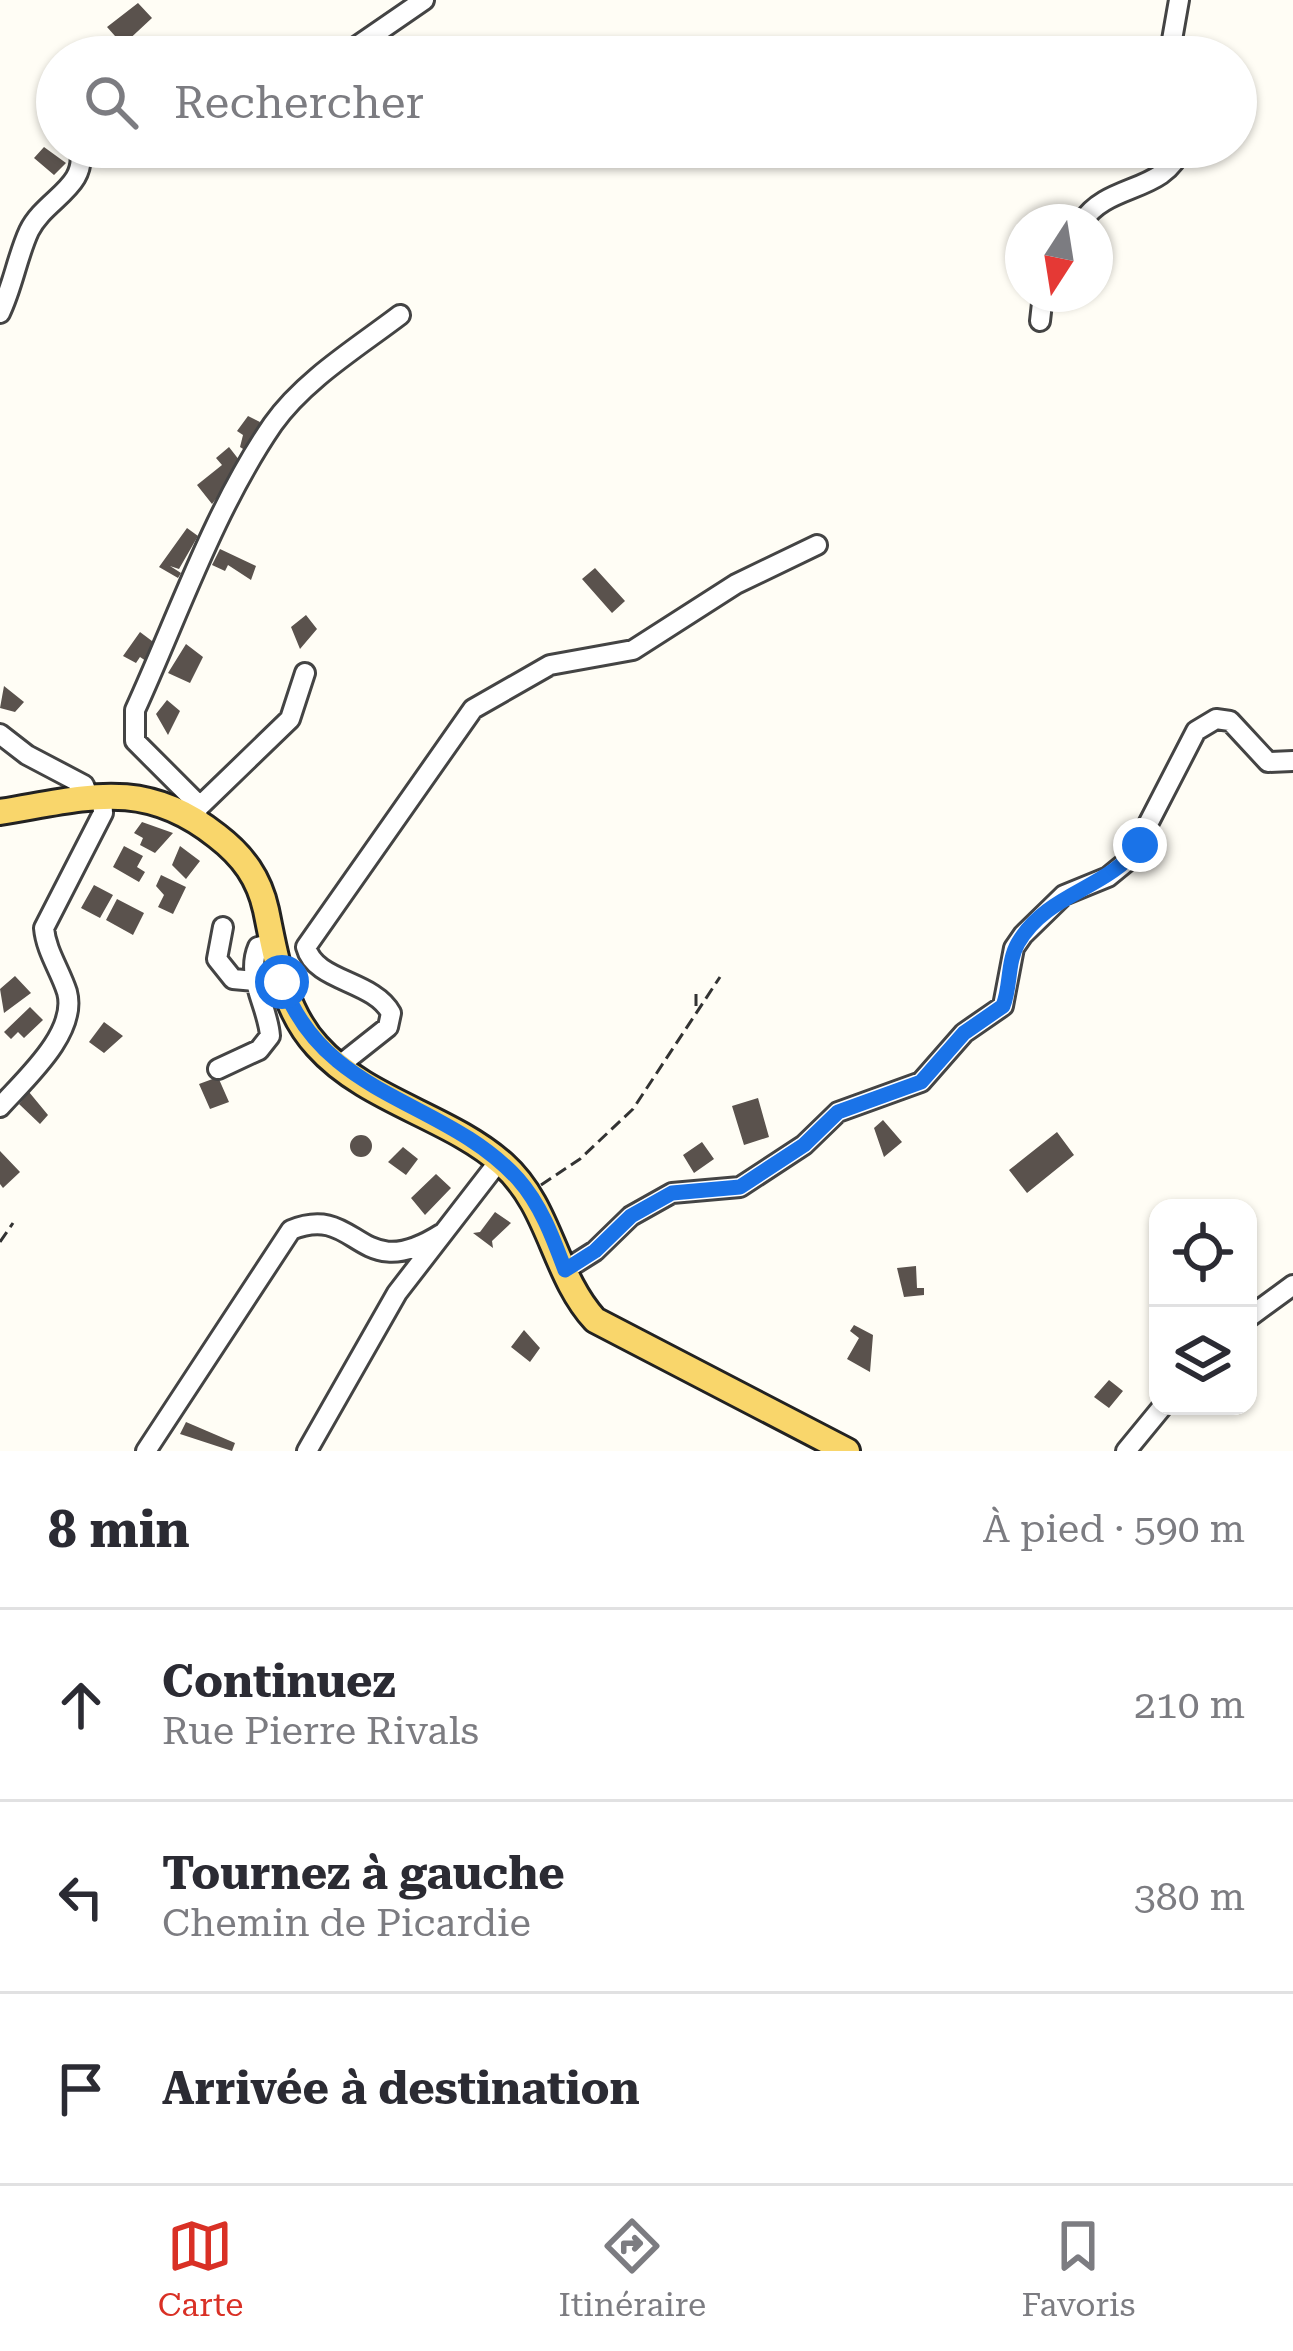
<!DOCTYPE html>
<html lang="fr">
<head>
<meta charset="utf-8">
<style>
  body { margin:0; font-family:"Roboto Serif",serif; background:#f2f2f3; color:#2b2b33 }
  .controls { position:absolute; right:36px; bottom:36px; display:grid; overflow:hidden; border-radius:24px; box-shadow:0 3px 9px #0004 }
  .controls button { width:108px; height:108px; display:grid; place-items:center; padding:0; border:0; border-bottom:3px solid #e1e1e2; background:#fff; color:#2b2b33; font:60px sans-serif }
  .compass { position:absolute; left:1005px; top:204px; width:108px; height:108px; border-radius:50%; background:#fff; box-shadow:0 3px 9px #0004; rotate:192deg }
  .stop { position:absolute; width:36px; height:36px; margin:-27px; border:9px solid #1a73e8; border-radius:50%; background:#fff }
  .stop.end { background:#1a73e8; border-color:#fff; box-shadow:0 3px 12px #0008 }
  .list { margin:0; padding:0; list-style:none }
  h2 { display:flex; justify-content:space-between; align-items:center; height:156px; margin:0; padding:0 48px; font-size:51px }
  h2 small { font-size:39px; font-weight:400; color:#7c7c81 }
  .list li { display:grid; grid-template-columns:78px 1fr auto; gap:36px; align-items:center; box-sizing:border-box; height:192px; padding:0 48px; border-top:3px solid #e1e1e2 }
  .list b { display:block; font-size:45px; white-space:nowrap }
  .list p { margin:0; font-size:39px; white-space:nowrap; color:#7c7c81 }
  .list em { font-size:39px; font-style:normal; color:#7c7c81 }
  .icon { flex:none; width:66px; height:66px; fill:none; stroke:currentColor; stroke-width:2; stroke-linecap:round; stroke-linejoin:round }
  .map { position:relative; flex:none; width:1293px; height:1451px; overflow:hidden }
  .search { position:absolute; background:#fff; box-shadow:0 3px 9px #0004; left:36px; right:36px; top:36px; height:132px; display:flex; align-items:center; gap:30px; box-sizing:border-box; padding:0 42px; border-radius:66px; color:#7c7c81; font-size:45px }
  .sheet { height:732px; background:#fff }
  nav { display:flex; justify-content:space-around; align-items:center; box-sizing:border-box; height:168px; border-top:3px solid #e1e1e2; background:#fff; font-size:33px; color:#7c7c81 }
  nav a { display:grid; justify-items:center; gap:6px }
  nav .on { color:#d93025 }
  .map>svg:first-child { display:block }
  .building { fill:#5a524d }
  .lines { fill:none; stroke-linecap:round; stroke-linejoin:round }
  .minor-casing { stroke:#444; stroke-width:24 }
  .major-casing { stroke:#222; stroke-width:30 }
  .path { stroke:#333; stroke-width:3; stroke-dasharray:12 6; stroke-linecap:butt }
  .minor { stroke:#fff; stroke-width:18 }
  .major { stroke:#f9d66b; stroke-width:24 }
  .route { stroke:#1a73e8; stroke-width:15 }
</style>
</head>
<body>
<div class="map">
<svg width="1293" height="1451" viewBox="0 0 1293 1451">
  <rect width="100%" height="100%" fill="#fffdf5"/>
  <path class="building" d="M138,3L152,18L123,45L107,27Z
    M44,147L66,163L54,175L34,158Z
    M248,416L260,422L251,454L240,447L243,435L237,431Z
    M229,447L243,465L229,475L232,479L212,504L197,485L222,465L216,458Z
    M187,528L198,536L179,569L170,566L181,573L178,578L159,567Z
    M220,549L256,566L251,580L228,565L225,571L212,565Z
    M595,568L625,601L612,613L582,579Z
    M306,615L317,629L300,649L291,627Z
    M140,632L156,644L146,661L140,657L136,663L123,656Z
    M186,644L203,657L190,683L168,673Z
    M4,686L24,702L15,712L0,708Z
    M167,700L180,711L168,735L156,714Z
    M142,822L173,833L155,853L140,845L143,838L134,833Z
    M124,846L143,856L137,867L145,872L139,882L113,867Z
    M180,846L200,861L186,879L172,865Z
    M161,875L186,887L173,914L158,907L164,895L156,886Z
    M94,885L113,895L100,918L81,908Z
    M117,899L144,913L133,935L106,920Z
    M15,976L31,993L4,1013L0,989Z
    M30,1007L43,1020L24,1038L18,1032L11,1039L4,1032Z
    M104,1022L123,1036L104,1053L89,1042Z
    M218,1077L229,1102L210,1109L199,1084Z
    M29,1092L48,1115L40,1124L19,1104Z
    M758,1098L769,1137L744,1145L732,1106Z
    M883,1120L902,1142L884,1157L874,1128Z
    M1057,1132L1074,1155L1027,1193L1009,1170Z
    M350 1146a11 11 0 1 1 22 0a11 11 0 1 1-22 0Z
    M702,1142L714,1159L694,1173L683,1155Z
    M403,1147L418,1159L406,1175L388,1162Z
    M0,1151L20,1172L3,1188L0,1184Z
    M436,1174L451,1188L425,1215L411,1198Z
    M495,1212L511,1223L492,1241L493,1248L473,1233L480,1232Z
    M916,1266L917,1288H924V1295L904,1297L897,1268Z
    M854,1325L873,1335L870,1372L847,1359L859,1338L850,1331Z
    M524,1330L540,1348L530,1362L511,1347Z
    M1109,1380L1123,1391L1109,1408L1094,1397Z
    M186,1422L235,1443L232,1451L180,1434Z"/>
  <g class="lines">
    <g class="minor-casing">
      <path id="minor" d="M350,51L424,0
        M1169,57L1179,0
        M1082,222C1108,182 1165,194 1182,147
        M0,313C13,286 17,257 29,231C45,198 90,187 79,147
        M1040,321L1043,294
        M0,734L27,755L84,785L89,798
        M199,807L290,719L305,673
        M199,821L193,799L135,741V710C178,616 214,510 273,424C304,380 358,347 400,315
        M223,927L217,959L233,979L255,981
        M340,1065L388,1027L391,1013C373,980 315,982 306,947L473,709L550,665L633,650L736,584L817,545
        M218,1069L259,1050L270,1036C268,1006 245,977 258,947L272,943
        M0,1107C24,1080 78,1033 67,992C60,970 46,951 44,928L103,813L102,796
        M565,1270L595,1251L631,1216L672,1193L740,1187L804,1145L838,1112L921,1082L964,1033L1003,1006L1014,948L1023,935L1064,895L1108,877L1130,859L1196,731L1216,719L1230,721L1268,762L1293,761
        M1248,1318L1293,1285
        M146,1451L291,1230C359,1202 357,1287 441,1234
        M307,1451L397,1293L499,1161
        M1126,1451L1163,1406"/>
    </g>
    <g class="major-casing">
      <path id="major" d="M0,812C86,798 143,777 217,836C243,856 259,878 266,910C276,958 283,1009 317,1046C366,1101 449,1116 503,1164C551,1207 553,1274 595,1320L847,1451"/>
    </g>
    <path class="path" d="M696,994V1009
      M541,1185L580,1159L633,1109L720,977
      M0,1242L13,1223"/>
    <use href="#minor" class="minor"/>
    <use href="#major" class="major"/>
  </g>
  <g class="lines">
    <path class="route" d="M282,982C324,1099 444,1098 518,1179C541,1205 553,1238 565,1270L595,1251L631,1216L672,1193L740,1187L804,1145L838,1112L921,1082L964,1033L1003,1006C1011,986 1007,962 1018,943C1048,892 1107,890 1140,845"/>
  </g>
</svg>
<div class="controls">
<button><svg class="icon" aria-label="locate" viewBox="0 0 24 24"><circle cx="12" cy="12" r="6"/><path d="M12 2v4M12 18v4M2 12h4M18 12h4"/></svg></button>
<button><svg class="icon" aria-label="layers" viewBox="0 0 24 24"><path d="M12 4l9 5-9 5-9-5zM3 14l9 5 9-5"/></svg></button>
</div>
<svg class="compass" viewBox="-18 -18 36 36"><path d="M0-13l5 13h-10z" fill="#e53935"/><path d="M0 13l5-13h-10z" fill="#7c7c81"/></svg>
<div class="stop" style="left:282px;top:982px"></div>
<div class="stop end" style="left:1140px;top:845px"></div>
<div class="search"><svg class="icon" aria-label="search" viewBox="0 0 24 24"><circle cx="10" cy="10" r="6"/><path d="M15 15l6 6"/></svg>Rechercher</div>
</div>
<section class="sheet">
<h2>8 min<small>À pied · 590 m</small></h2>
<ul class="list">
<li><svg class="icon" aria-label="ahead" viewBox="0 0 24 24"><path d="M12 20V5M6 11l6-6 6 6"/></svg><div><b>Continuez</b><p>Rue Pierre Rivals</p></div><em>210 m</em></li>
<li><svg class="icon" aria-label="left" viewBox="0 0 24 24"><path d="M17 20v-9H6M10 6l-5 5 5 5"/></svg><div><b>Tournez à gauche</b><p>Chemin de Picardie</p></div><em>380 m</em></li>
<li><svg class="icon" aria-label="arrive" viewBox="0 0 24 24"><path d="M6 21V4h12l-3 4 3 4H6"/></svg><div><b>Arrivée à destination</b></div></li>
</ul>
</section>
<nav>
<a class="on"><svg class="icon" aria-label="map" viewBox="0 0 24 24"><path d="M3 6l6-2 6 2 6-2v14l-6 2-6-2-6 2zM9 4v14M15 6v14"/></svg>Carte</a>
<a><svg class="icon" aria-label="directions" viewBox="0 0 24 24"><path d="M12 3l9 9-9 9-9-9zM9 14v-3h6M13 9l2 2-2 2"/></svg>Itinéraire</a>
<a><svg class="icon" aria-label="saved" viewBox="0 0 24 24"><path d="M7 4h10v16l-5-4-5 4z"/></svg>Favoris</a>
</nav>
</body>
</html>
